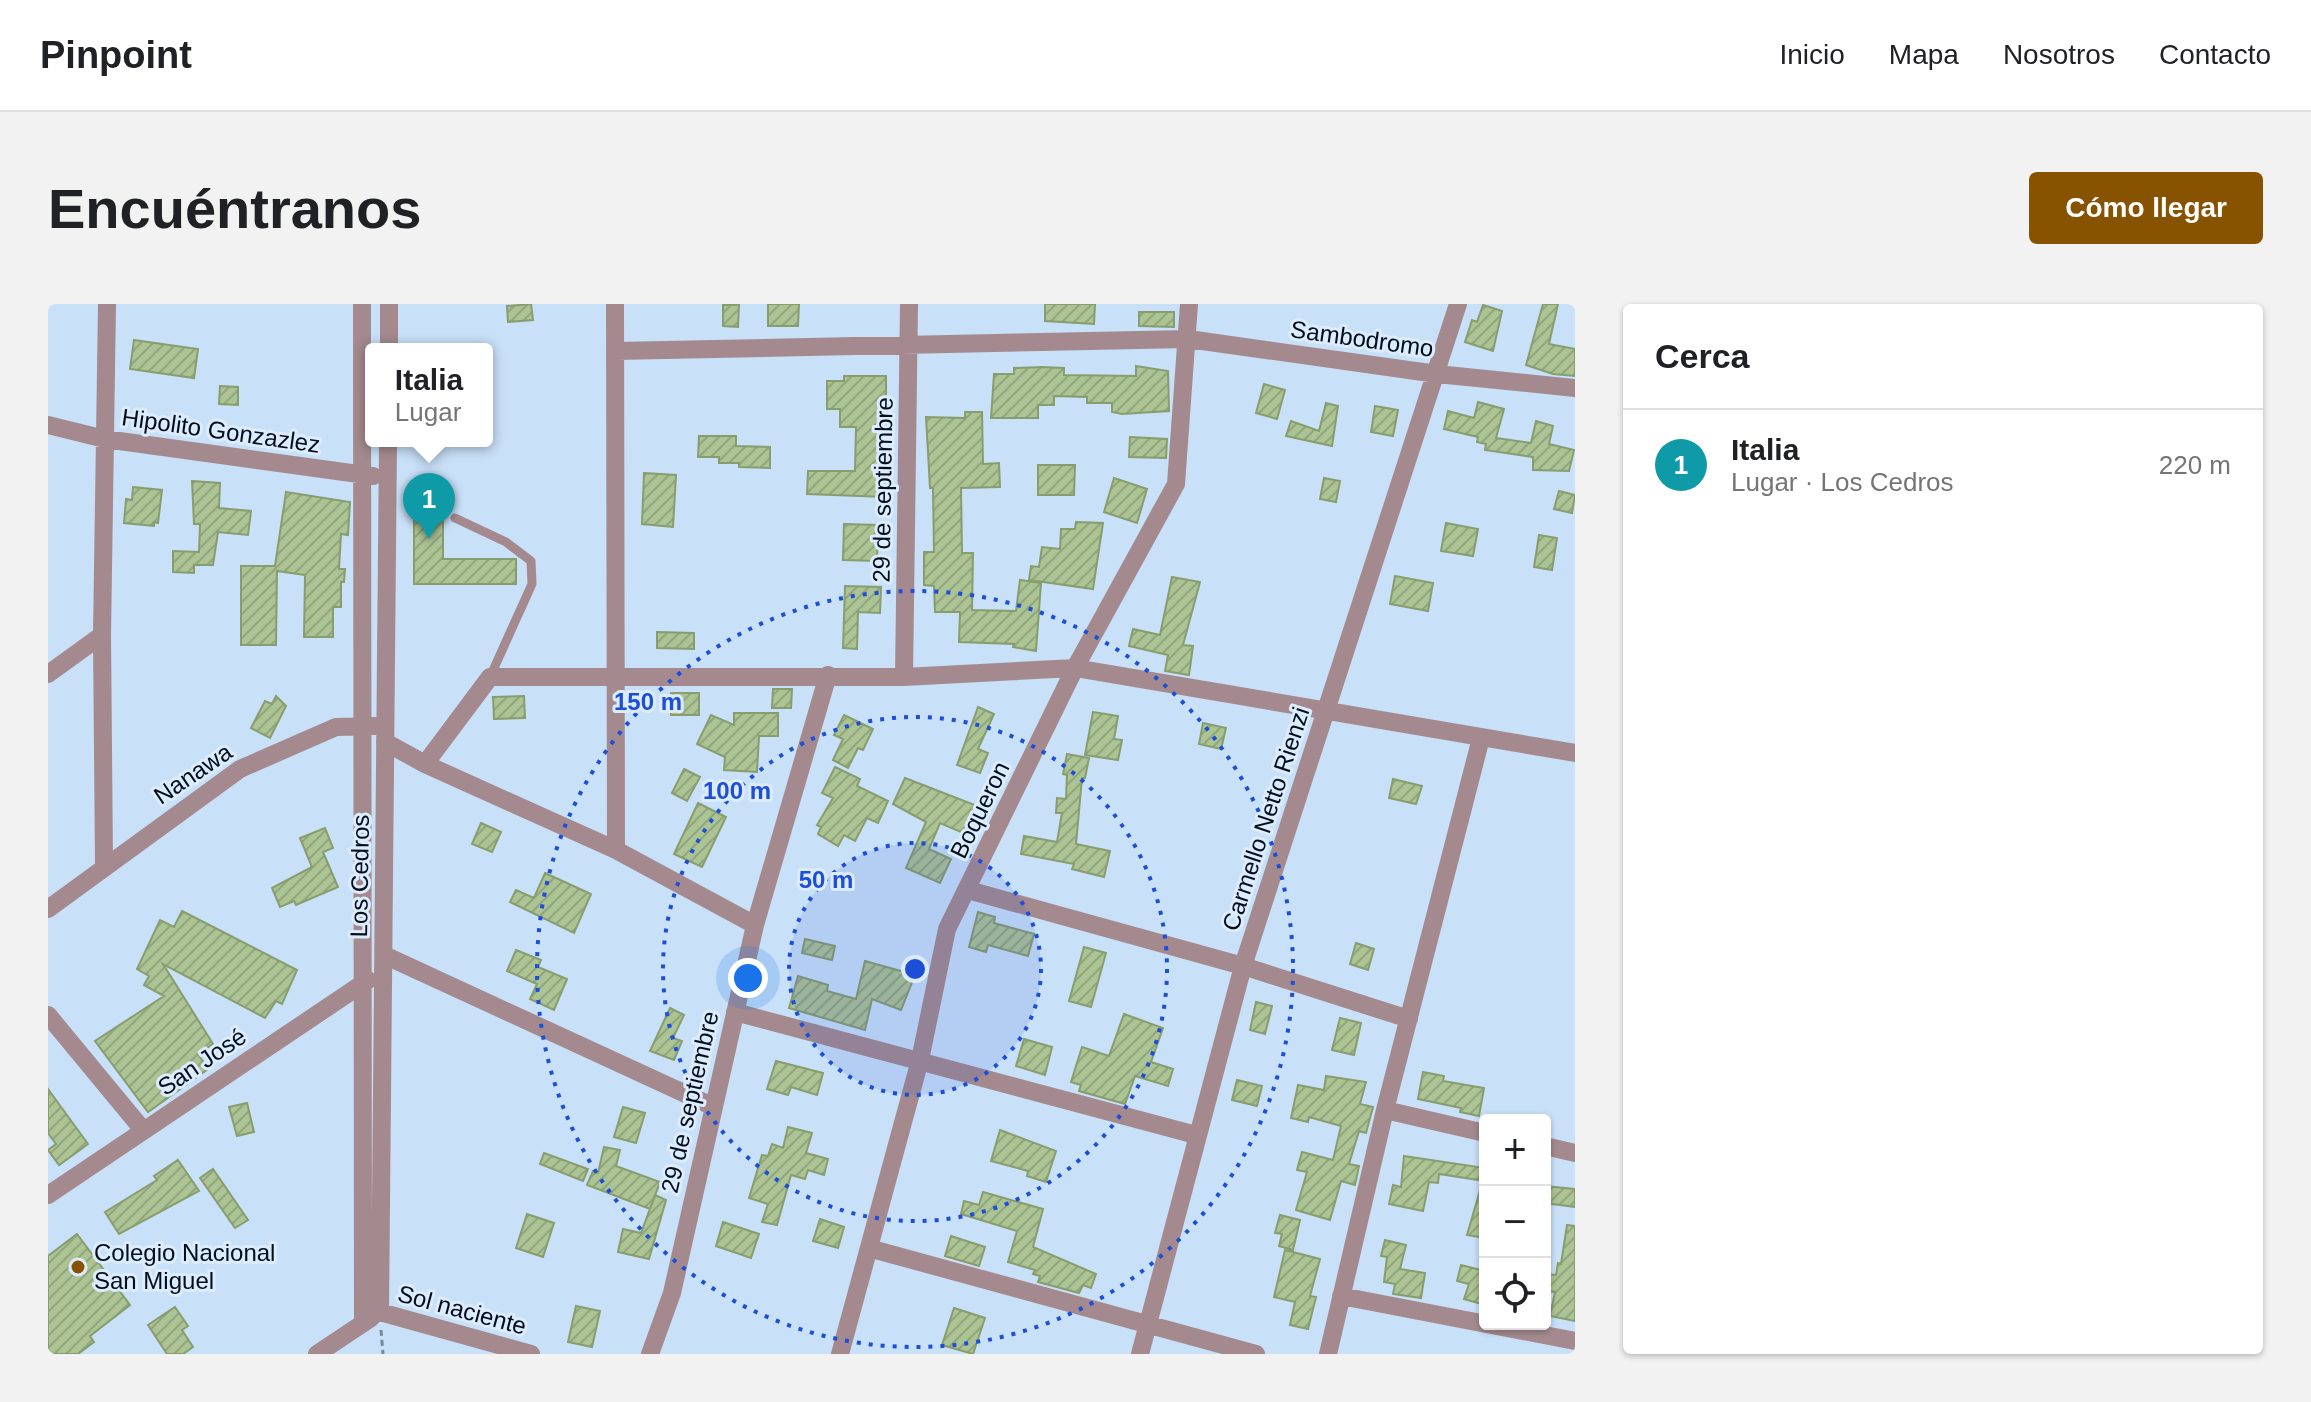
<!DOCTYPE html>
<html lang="es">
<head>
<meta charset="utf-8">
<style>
  body { margin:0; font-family:Arial,sans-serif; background:#f2f2f2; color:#202124 }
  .controls { position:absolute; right:24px; bottom:24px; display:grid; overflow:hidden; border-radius:8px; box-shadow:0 2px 6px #0004 }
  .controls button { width:72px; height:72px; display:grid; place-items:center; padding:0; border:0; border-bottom:2px solid #e0e0e0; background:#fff; color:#202124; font:40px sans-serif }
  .you { position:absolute; left:700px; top:674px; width:28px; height:28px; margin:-20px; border:6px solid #fff; border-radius:50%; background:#1a73e8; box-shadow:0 0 0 12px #1a73e833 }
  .badge { display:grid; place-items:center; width:52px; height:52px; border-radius:50%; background:#885300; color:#fff; font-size:26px; font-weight:700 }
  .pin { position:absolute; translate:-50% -66px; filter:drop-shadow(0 2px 4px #0008) }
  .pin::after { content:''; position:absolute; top:42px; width:28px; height:24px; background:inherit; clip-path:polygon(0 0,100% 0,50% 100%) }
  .popup { position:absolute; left:317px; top:39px; width:128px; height:104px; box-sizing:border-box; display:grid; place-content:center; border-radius:8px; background:#fff; filter:drop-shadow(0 2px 6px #0005); font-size:26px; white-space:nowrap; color:#757577 }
  .popup b { font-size:30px; color:#202124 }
  .popup::after { content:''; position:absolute; left:50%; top:100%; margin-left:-16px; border:16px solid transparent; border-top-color:#fff }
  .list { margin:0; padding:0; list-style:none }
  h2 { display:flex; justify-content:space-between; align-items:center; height:104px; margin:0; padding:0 32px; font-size:34px }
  h2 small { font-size:26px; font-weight:400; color:#757577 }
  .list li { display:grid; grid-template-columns:52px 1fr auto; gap:24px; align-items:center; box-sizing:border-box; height:112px; padding:0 32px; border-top:2px solid #e0e0e0 }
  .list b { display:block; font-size:30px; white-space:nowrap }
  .list p { margin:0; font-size:26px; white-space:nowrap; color:#757577 }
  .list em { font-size:26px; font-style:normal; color:#757577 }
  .icon { flex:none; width:44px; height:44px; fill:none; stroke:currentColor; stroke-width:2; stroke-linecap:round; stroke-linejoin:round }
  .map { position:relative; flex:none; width:1527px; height:1050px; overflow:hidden; border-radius:8px }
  header { display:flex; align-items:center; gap:48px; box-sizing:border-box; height:112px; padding:0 40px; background:#fff; border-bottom:2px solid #e0e0e0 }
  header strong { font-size:38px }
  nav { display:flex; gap:44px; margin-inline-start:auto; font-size:28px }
  .intro { display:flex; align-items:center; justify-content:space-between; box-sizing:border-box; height:192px; padding:0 48px }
  h1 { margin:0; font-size:56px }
  .button { padding:20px 36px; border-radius:8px; background:#885300; color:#fff; font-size:28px; font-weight:700 }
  main { display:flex; gap:48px; padding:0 48px }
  aside { flex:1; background:#fff; border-radius:8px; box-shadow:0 2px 6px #0004 }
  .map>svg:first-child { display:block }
  .building { fill:url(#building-hatch); stroke:#879d6e; stroke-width:2 }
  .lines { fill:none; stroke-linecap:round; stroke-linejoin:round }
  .path { stroke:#76899d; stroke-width:3; stroke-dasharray:6 4; stroke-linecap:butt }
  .service { stroke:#a48a8e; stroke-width:9 }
  .minor { stroke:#a48a8e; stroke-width:18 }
  .ring { fill:none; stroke:#1d4ed8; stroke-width:4; stroke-dasharray:4 8 }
  .poi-dot { fill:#885300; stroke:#dcecfd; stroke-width:3 }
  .labels { text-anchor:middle; stroke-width:6; stroke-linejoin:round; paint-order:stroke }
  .street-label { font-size:24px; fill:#020e1c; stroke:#dcecfd }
  .poi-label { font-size:24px; fill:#020e1c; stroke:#dcecfd; text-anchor:start }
  .centre { fill:#1d4ed8; stroke:#dcecfd; stroke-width:4 }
  .ring-label { font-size:24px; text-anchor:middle; font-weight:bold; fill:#1d4ed8; stroke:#dcecfd; stroke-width:6; stroke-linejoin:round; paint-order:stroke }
</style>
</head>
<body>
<header>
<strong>Pinpoint</strong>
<nav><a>Inicio</a><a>Mapa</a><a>Nosotros</a><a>Contacto</a></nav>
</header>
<div class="intro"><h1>Encuéntranos</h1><a class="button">Cómo llegar</a></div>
<main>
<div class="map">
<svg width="1527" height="1050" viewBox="0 0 1527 1050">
  <defs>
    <pattern id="building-hatch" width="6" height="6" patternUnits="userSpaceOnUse" patternTransform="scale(2)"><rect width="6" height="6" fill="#acc393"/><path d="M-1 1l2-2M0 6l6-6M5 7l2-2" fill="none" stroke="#92a67e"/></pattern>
  </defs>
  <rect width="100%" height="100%" fill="#c8e0f8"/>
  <path class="building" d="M483,0L485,16L460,18L459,2Z
    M720,0H751L750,22H720Z
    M997,0H1047L1046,20L997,17Z
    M1495,0H1510L1501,40L1527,45V72L1505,70L1478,61Z
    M675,1H691L690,23L675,22Z
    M1435,1L1454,7L1445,47L1417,38L1424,16L1429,18Z
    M1091,8H1126V23L1091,22Z
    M86,36L150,45L146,74L82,65Z
    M1088,62L1120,67L1121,107L1074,110L1064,108V99H1039V93L1006,92V101H990V114H943L946,70H966V64L994,63L1016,64V71L1088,72Z
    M796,72H838V126H834L837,193L759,190L760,167H807L808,123H792V105H779V77H796Z
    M1216,80L1237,86L1229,115L1208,109Z
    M172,82L190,83V101L171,100Z
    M1430,98L1456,105L1448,134L1483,139L1488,117L1505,122L1501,140L1526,146L1521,167L1485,166V153L1437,146L1438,140L1429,138L1430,133L1396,125L1400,107L1426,114Z
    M1278,99L1290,102L1284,142L1238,132L1243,117L1271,127Z
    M1327,102L1350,106L1345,132L1323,128Z
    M917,108H934L935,160L951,159L952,183L913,184L914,249H925L924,306L968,307L972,276L993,279L988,347L965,343L966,340L911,338L912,308H887L886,282L876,281V248H886L885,184H882L878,113L917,114Z
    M651,132H688V142L722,143V164L691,163V159H671V153H650Z
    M1082,133L1119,135L1118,154L1081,153Z
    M990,161H1027L1026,191H990Z
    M596,169L628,171L625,223L594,220Z
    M1066,174L1099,185L1089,219L1056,208Z
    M1276,174L1292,177L1288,198L1272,195Z
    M144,177L172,179L171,204L203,207L200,231L170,228L165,261H146V269L125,268V247L151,248L152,220H146Z
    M85,183L114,186L110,219L106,218V222L76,219L78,195L84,196Z
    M1511,187L1527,191L1524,209L1506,205Z
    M238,188L302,198L300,231L293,230L291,265H297L296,278H293V303H285V333H256L257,271L229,267L228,341H193V262H227Z
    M395,215V255H468V280H366V216Z
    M1028,218L1055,219L1045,285L981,276L983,262L991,263L994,243L1012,245L1013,225H1027Z
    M1398,219L1430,225L1425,252L1393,247Z
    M796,220L830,221L829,257L795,256Z
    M1491,231L1509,234L1504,266L1486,263Z
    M1347,272L1385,279L1380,307L1342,300Z
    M1124,273L1152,278L1135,341L1145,342L1141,371L1117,367L1120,351L1081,342L1085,325L1112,331Z
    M797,282L833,283L832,309L810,308L809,345L795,344Z
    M609,328L646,329V345L609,344Z
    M725,385H744L743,404H724Z
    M623,389H651V411H623Z
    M228,392L238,402L222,434L203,424L217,397L224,400Z
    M476,392L477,414L446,415L445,393Z
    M930,403L946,410L930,445L940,449L932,469L909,461Z
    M1045,408L1070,412L1066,435L1074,436L1070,456L1037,451Z
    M686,409H730V432H711L709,468L676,466L677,453L649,440L663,411L686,421Z
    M796,411L825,425L815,446L810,444L800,464L785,456L795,435L786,431Z
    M1155,419L1178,424L1173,445L1151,440Z
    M1019,450L1041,454L1037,474H1034L1028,540L1062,547L1056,573L1024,565L1026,560L973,550L976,532L1009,538L1014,509H1008L1009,494L1018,495L1019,471L1015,470Z
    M787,463L812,475L809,482L840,497L830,519L819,514L807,537L796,531L790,542L770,530L773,523L769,521L785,494L774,489Z
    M636,465L652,473L639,497L624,489Z
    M857,474L932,503L920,531L892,519L881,545L903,555L892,579L858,564L878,518L845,500Z
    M1345,475L1374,482L1368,500L1341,494Z
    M650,499L678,513L654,563L626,550Z
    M433,519L453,528L444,548L424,540Z
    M277,524L285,544L275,548L290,583L248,601L246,597L232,603L224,584L264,563L252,534Z
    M497,569L543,590L526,629L462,598L468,586L486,594Z
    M134,607L249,666L234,700L228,697L217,714L115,660L165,740L150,750L160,765L100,808L47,737L116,692L96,681L101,672L89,665L112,616L126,623Z
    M930,608L947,613L946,619L986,630L980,652L940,641L938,648L921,643Z
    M757,635L787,642L784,656L754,649Z
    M1308,639L1326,645L1320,666L1302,660Z
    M1036,643L1058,649L1043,703L1021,697Z
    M468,646L493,656L490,663L519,675L506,706L482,695L489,680L459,667Z
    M817,657L867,671L853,706L824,695L817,726L741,704L750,672L780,681L779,687L808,695Z
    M1208,698L1224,702L1217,730L1202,726Z
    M622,704L636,711L625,734L634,737L626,756L602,747Z
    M1076,710L1115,724L1103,758L1125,765L1120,782L1087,772L1077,800L1031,787L1033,781L1023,778L1034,743L1061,752Z
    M1292,714L1313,719L1306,751L1284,746Z
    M976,735L1004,743L997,771L968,762Z
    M728,757L775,769L769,791L743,783L740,791L719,785Z
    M1375,768L1396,772L1395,777L1436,784L1431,812L1412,808L1413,804L1370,795Z
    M1278,772L1318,778L1312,800L1325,803L1318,829L1311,827L1301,860L1311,862L1307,881L1293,877L1282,916L1248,906L1259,868L1249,866L1254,848L1285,856L1293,822L1261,813L1260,818L1243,814L1250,781L1276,786Z
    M1189,776L1214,782L1209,802L1184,796Z
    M0,785L40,840L11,861L0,846L8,840L0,829Z
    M199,799L206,828L189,832L181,803Z
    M575,803L597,809L588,839L566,833Z
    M740,823L764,829L758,849L780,855L776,871L760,866L757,875L743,871L729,921L714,918L720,900L701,894L714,851L720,852L724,840L735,844Z
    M952,826L1008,847L998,878L979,872L980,867L943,857Z
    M556,843L572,846L568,862L612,878L602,905L539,881L545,867L550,869Z
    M496,849L540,865L535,877L492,860Z
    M1356,852L1437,864V877L1391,870L1390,879L1381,878L1375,907L1341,900L1345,881L1353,883Z
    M130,856L151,887L71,930L57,908L109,876L106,872Z
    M165,865L200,916L187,924L152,874Z
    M1497,882L1527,885V903L1497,899Z
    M1433,883L1437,884V934L1419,931Z
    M935,888L995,905L985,943L1048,970L1043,984L1035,981L1031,989L990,978L992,972L985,970L987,966L960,958L969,927L913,910L916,897L931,901Z
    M607,891L618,896L601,955L570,948L575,925L593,929Z
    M479,910L506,919L495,953L468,944Z
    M1232,911L1252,916L1245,946L1231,942L1234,930L1227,929Z
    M772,915L796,923L790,944L765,937Z
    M675,918L711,930L703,954L668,942Z
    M1519,921L1527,922V1017L1502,1012L1507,988L1497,987V970L1508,971L1510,959L1513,960Z
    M29,930L82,1001L42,1032L46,1038L30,1050H0V952Z
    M903,932L937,943L931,962L897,952Z
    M1337,936L1358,941L1352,965L1377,969L1373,994L1345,990L1347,980L1336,978L1339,953L1333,952Z
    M1237,946L1272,955L1262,992L1268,993L1260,1025L1242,1021L1247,998L1226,993Z
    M1413,961L1437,967V1001L1416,995L1421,980L1409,977Z
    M528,1002L552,1007L544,1043L520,1038Z
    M127,1003L140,1022L134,1026L145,1043L135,1050H119L100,1021Z
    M906,1004L937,1014L925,1050L894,1041Z"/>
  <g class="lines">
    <path class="path" d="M333,1026L335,1050"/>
    <path class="service" d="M407,214L458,238L483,257L484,280L442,373"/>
    <path class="minor" d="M314,0L315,1019
      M567,0L568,546
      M341,45V0
      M567,47L1140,35L1389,70L1527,84
      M0,121L57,135L325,172
      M0,370L54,331
      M856,373L861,0
      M337,438L377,460L568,546L707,621
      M377,460L442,373H856L1027,364L1527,449
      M56,561L54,331L59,0
      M920,586L1195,662L1361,715
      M0,605L192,465L288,423L327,422
      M336,651L666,803
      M687,708L1148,831
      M0,711L95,826
      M1337,806L1437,829
      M1497,842L1527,849
      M0,891L320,676
      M824,945L1208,1050
      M1293,992L1527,1037
      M332,1008L340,137
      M332,1008L483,1050
      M269,1050L323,1014
      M602,1050L624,989L707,621L780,371
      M792,1050L872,756L899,625L1027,364L1128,180L1141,0
      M1092,1050L1195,662L1410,0
      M1280,1050L1337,806L1433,434"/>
  </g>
  <circle cx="867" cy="665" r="126" fill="#1d4ed8" fill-opacity=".12"/>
  <g class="ring">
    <circle cx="867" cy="665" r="126"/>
    <circle cx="867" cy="665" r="252"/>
    <circle cx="867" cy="665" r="378"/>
  </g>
  <circle class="poi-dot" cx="30" cy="963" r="8"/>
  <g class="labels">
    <g class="street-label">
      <text transform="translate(1314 35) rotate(8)" y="8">Sambodromo</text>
      <text transform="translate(173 127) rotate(8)" y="8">Hipolito Gonzazlez</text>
      <text transform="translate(835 186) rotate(-89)" y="8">29 de septiembre</text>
      <text transform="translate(145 470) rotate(-34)" y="8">Nanawa</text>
      <text transform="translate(932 506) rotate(-64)" y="8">Boqueron</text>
      <text transform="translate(1218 515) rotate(-72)" y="8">Carmello Netto Rienzi</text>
      <text transform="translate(312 572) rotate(-89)" y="8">Los Cedros</text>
      <text transform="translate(154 758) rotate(-34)" y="8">San José</text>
      <text transform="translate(642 798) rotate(-77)" y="8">29 de septiembre</text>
      <text transform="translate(414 1006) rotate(15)" y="8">Sol naciente</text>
    </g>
    <g class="poi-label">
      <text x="46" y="957">Colegio Nacional<tspan x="46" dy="28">San Miguel</tspan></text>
    </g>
  </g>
  <circle cx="867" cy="665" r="12" class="centre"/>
  <g class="ring-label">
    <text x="600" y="406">150 m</text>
    <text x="689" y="495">100 m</text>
    <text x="778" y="584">50 m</text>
  </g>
</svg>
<div class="controls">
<button>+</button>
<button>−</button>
<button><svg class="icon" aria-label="locate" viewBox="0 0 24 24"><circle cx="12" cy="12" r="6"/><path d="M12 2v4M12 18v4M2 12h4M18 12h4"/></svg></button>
</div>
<div class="you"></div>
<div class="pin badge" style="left:381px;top:235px;background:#0f9aa8">1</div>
<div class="popup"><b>Italia</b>Lugar</div>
</div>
<aside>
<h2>Cerca<small></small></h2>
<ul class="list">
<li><span class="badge" style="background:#0f9aa8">1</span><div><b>Italia</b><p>Lugar · Los Cedros</p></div><em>220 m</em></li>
</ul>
</aside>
</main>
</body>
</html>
